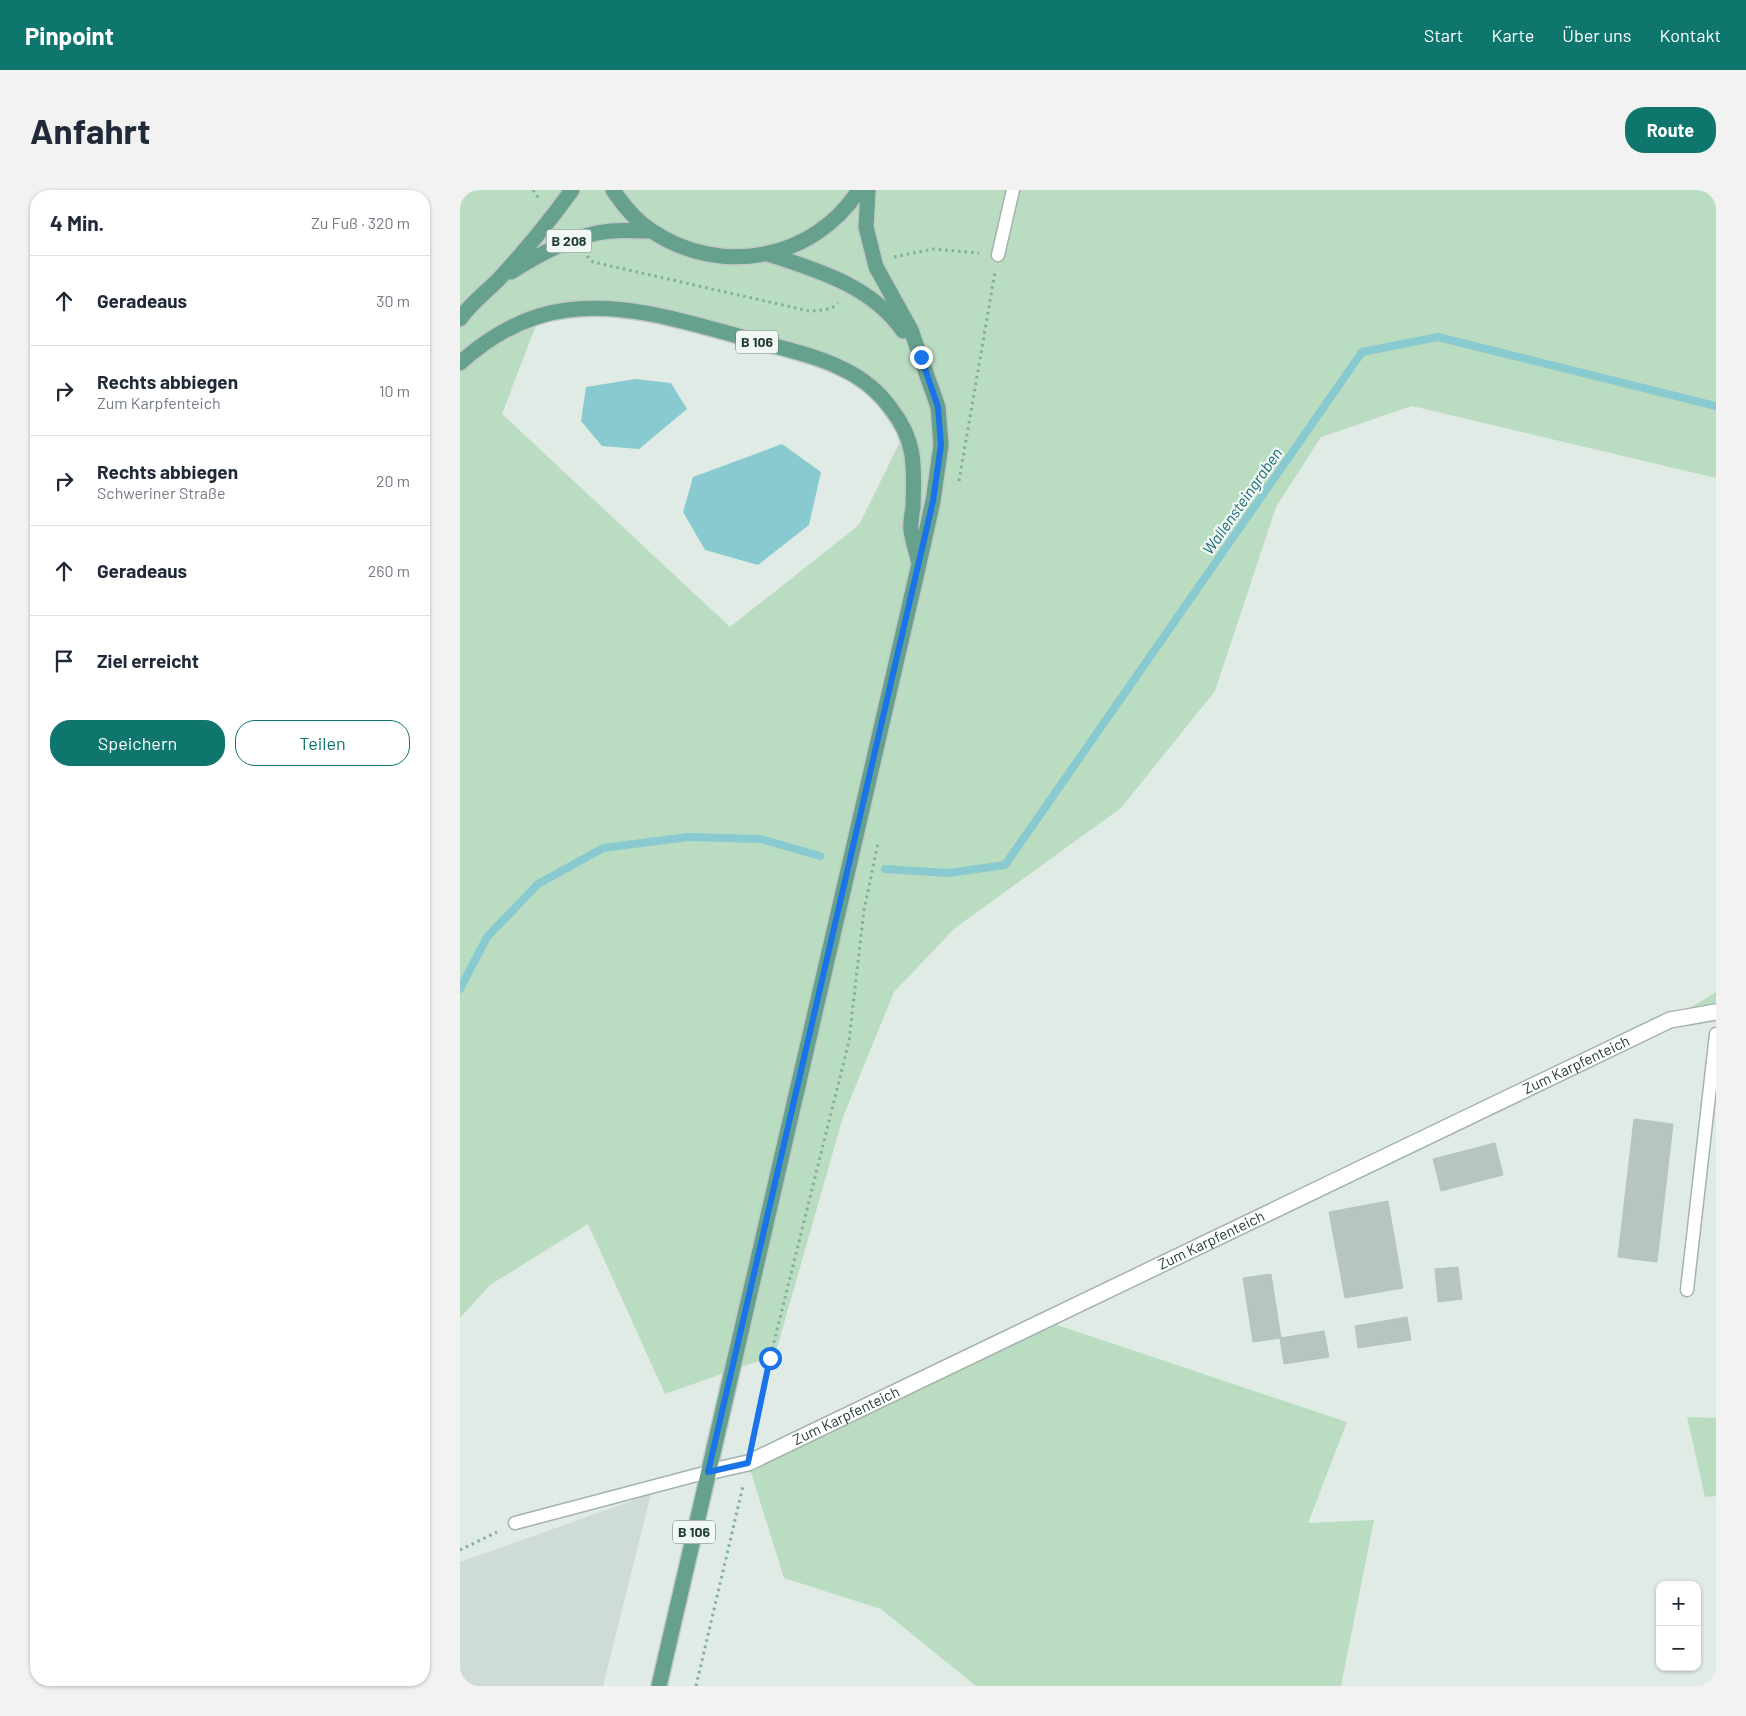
<!DOCTYPE html>
<html lang="de">
<head>
<meta charset="utf-8">
<style>
  body { margin:0; font-family:Barlow,sans-serif; background:#f2f2f3; color:#1f2937 }
  .controls { position:absolute; right:15px; bottom:15px; display:grid; overflow:hidden; border-radius:10px; box-shadow:0 1px 4px #0004 }
  .controls button { width:45px; height:45px; display:grid; place-items:center; padding:0; border:0; border-bottom:1px solid #e0e1e3; background:#fff; color:#1f2937; font:25px sans-serif }
  .stop { position:absolute; width:15px; height:15px; margin:-11px; border:4px solid #1a73e8; border-radius:50%; background:#fff }
  .stop.end { background:#1a73e8; border-color:#fff; box-shadow:0 1px 5px #0008 }
  .list { margin:0; padding:0; list-style:none }
  h2 { display:flex; justify-content:space-between; align-items:center; height:65px; margin:0; padding:0 20px; font-size:21px }
  h2 small { font-size:16px; font-weight:400; color:#747a83 }
  .list li { display:grid; grid-template-columns:32px 1fr auto; gap:15px; align-items:center; box-sizing:border-box; height:90px; padding:0 20px; border-top:1px solid #e0e1e3 }
  .list b { display:block; font-size:19px; white-space:nowrap }
  .list p { margin:0; font-size:16px; white-space:nowrap; color:#747a83 }
  .list em { font-size:16px; font-style:normal; color:#747a83 }
  .actions { display:flex; gap:10px; padding:15px 20px }
  .actions a { flex:1; padding:11px 0; border:1px solid #0f766e; border-radius:20px; text-align:center; font-size:18px; color:#0f766e }
  .actions .main { background:#0f766e; color:#fff }
  .icon { flex:none; width:28px; height:28px; fill:none; stroke:currentColor; stroke-width:2; stroke-linecap:round; stroke-linejoin:round }
  .map { position:relative; flex:none; width:1256px; height:1496px; overflow:hidden; border-radius:20px }
  header { display:flex; align-items:center; gap:30px; box-sizing:border-box; height:70px; padding:0 25px; background:#0f766e; color:#fff }
  header strong { font-size:24px }
  nav { display:flex; gap:28px; margin-inline-start:auto; font-size:18px }
  .intro { display:flex; align-items:center; justify-content:space-between; box-sizing:border-box; height:120px; padding:0 30px }
  h1 { margin:0; font-size:35px }
  .button { padding:12px 22px; border-radius:20px; background:#0f766e; color:#fff; font-size:18px; font-weight:700 }
  main { display:flex; gap:30px; padding:0 30px }
  aside { flex:1; background:#fff; border-radius:20px; box-shadow:0 1px 4px #0004 }
  .map>svg:first-child { display:block }
  .built { fill:#cfdbd5 }
  .green { fill:#badcc1; fill-rule:evenodd }
  .water { fill:#89cad0 }
  .lines { fill:none; stroke-linecap:round; stroke-linejoin:round }
  .stream { stroke:#89cad0; stroke-width:8 }
  .building { fill:#b6c6bf; stroke:#b3c5bc }
  .service-casing { stroke:#a4b3ad; stroke-width:15 }
  .minor-casing { stroke:#a4b3ad; stroke-width:18 }
  .primary-casing { stroke:#c1c8c6; stroke-width:18 }
  .path { stroke:#81af9d; stroke-width:3; stroke-dasharray:2.5 4; stroke-linecap:butt }
  .service { stroke:#fff; stroke-width:12 }
  .minor { stroke:#fff; stroke-width:15 }
  .primary { stroke:#65a18d; stroke-width:15 }
  .route { stroke:#1a73e8; stroke-width:6 }
  .labels { text-anchor:middle; stroke-width:4.5; stroke-linejoin:round; paint-order:stroke }
  .shield { fill:#f1f8f4; stroke:#5f746d; stroke-width:1 }
  .shield-label { font-size:14px; font-weight:bold; fill:#213c33 }
  .street-label { font-size:15px; fill:#213c33; stroke:#f1f8f4 }
  .water-label { font-size:16px; font-style:italic; fill:#1c6e77; stroke:#f1f8f4 }
</style>
</head>
<body>
<header>
<strong>Pinpoint</strong>
<nav><a>Start</a><a>Karte</a><a>Über uns</a><a>Kontakt</a></nav>
</header>
<div class="intro"><h1>Anfahrt</h1><a class="button">Route</a></div>
<main>
<aside>
<h2>4 Min.<small>Zu Fuß · 320 m</small></h2>
<ul class="list">
<li><svg class="icon" aria-label="ahead" viewBox="0 0 24 24"><path d="M12 20V5M6 11l6-6 6 6"/></svg><div><b>Geradeaus</b></div><em>30 m</em></li>
<li><svg class="icon" aria-label="right" viewBox="0 0 24 24"><path d="M7 20v-9h11M14 6l5 5-5 5"/></svg><div><b>Rechts abbiegen</b><p>Zum Karpfenteich</p></div><em>10 m</em></li>
<li><svg class="icon" aria-label="right" viewBox="0 0 24 24"><path d="M7 20v-9h11M14 6l5 5-5 5"/></svg><div><b>Rechts abbiegen</b><p>Schweriner Straße</p></div><em>20 m</em></li>
<li><svg class="icon" aria-label="ahead" viewBox="0 0 24 24"><path d="M12 20V5M6 11l6-6 6 6"/></svg><div><b>Geradeaus</b></div><em>260 m</em></li>
<li><svg class="icon" aria-label="arrive" viewBox="0 0 24 24"><path d="M6 21V4h12l-3 4 3 4H6"/></svg><div><b>Ziel erreicht</b></div></li>
</ul>
<div class="actions"><a class="main">Speichern</a><a>Teilen</a></div>
</aside>
<div class="map">
<svg width="1256" height="1496" viewBox="0 0 1256 1496">
  <rect width="100%" height="100%" fill="#e1ebe6"/>
  <path class="built" d="M191,1304L143,1496H0V1372Z"/>
  <path class="green" d="M0,0H1256V288L952,216L861,247L816,317L755,501L661,618L495,738L434,802L383,927L315,1165L205,1204L128,1034L30,1095L0,1128ZM174,120L385,180L445,242L399,335L270,437L42,224L80,125Z
    M1256,802V822L1210,830Z
    M585,1131L887,1232L848,1333L914,1330L881,1496H516L421,1419L324,1388L288,1273Z
    M1227,1227L1256,1228V1306L1245,1307Z"/>
  <path class="water" d="M175,189L211,193L227,219L179,259L142,256L121,231L126,197Z
    M322,254L361,282L349,335L298,375L245,360L223,322L233,287Z"/>
  <g class="lines">
    <path class="stream" d="M425,679L488,683L545,675L902,162L978,147L1256,216
      M0,799L27,747L78,694L143,658L228,647L301,649L360,666"/>
  </g>
  <path class="building" d="M1174,929L1213,934L1197,1072L1158,1067Z
    M1035,953L1043,985L981,1001L973,969Z
    M928,1011L943,1098L885,1108L869,1022Z
    M998,1077L1002,1109L978,1112L975,1079Z
    M811,1084L821,1148L793,1152L783,1088Z
    M947,1127L951,1150L898,1158L895,1136Z
    M864,1141L869,1167L824,1174L820,1148Z"/>
  <g class="lines">
    <g class="service-casing">
      <path id="service" d="M538,65L553,0
        M1227,1100L1256,844
        M55,1333L248,1282"/>
    </g>
    <g class="minor-casing">
      <g id="minor">
        <path id="s1" d="M248,1282L288,1273L1210,830L1256,822"/>
      </g>
    </g>
    <g class="primary-casing">
      <path id="primary" d="M153,0C163,15 176,31 192,41C260,87 354,70 399,0
        M308,64C357,80 412,96 443,141
        M51,82C81,63 116,44 151,41C164,40 178,41 190,41
        M0,129C10,114 25,103 38,90C64,62 89,32 112,0
        M0,173C30,146 66,125 107,120C170,112 232,134 293,150C323,159 355,165 383,179C402,188 420,203 432,220C457,252 454,280 453,317C452,325 450,333 451,340C452,350 456,360 458,370
        M199,1496L459,374L473,311L481,255L478,217L451,140L416,77L406,37L408,0"/>
    </g>
    <path class="path" d="M73,0L80,10
      M127,66L133,72L349,121C359,120 371,121 378,113
      M434,67L473,59L519,63
      M499,291L535,82
      M293,1248L310,1168L389,851L404,720L418,653
      M0,1360L37,1342
      M236,1496L283,1296"/>
    <use href="#service" class="service"/>
    <use href="#minor" class="minor"/>
    <use href="#primary" class="primary"/>
  </g>
  <g class="lines">
    <path class="route" d="M310,1168L288,1273L248,1282L473,311L481,255L478,217L461,167"/>
  </g>
  <g class="labels">
    <g class="shield">
      <rect x="86.5" y="39.5" width="45" height="23" rx="4"/>
      <rect x="276" y="140.5" width="42" height="23" rx="4"/>
      <rect x="213" y="1330.5" width="42" height="23" rx="4"/>
    </g>
    <g class="shield-label">
      <text x="109" y="56">B 208</text>
      <text x="297" y="157">B 106</text>
      <text x="234" y="1347">B 106</text>
    </g>
    <g class="street-label">
      <text dy="5" stroke="none"><textPath href="#s1" startOffset="960">Zum Karpfenteich</textPath></text>
      <text dy="5" stroke="none"><textPath href="#s1" startOffset="555">Zum Karpfenteich</textPath></text>
      <text dy="5" stroke="none"><textPath href="#s1" startOffset="150">Zum Karpfenteich</textPath></text>
    </g>
    <g class="water-label">
      <text transform="translate(782 311) rotate(-55)" y="6">Wallensteingraben</text>
    </g>
  </g>
</svg>
<div class="controls">
<button>+</button>
<button>−</button>
</div>
<div class="stop" style="left:310px;top:1168px"></div>
<div class="stop end" style="left:461px;top:167px"></div>
</div>
</main>
</body>
</html>
